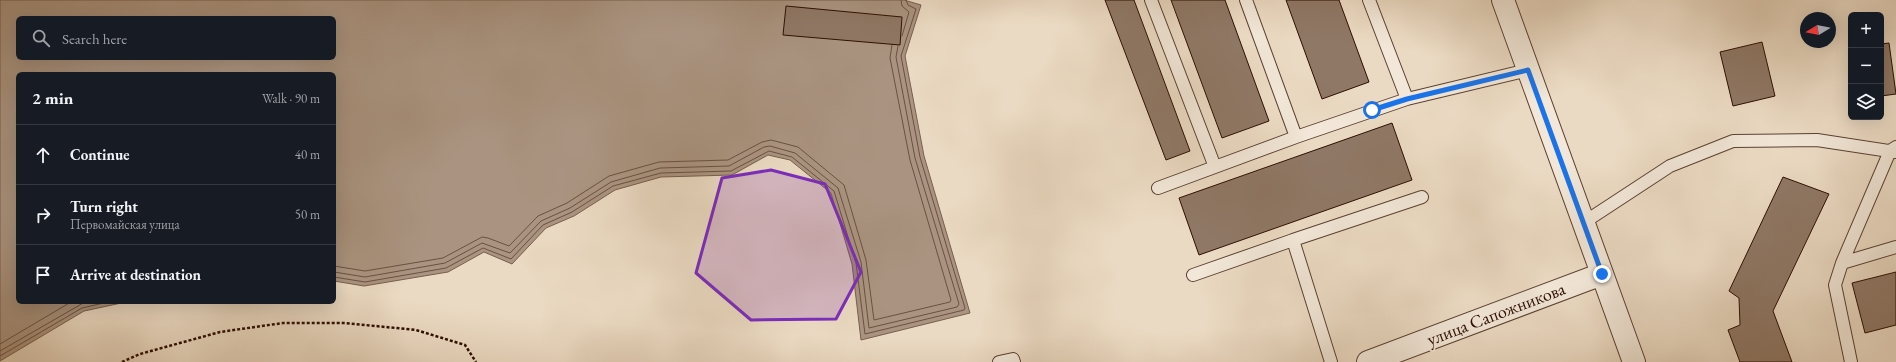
<!DOCTYPE html>
<html lang="en">
<head>
<meta charset="utf-8">
<style>
  body { margin:0; font-family:"EB Garamond",serif; background:#242831; color:#f1f3f6 }
  .controls { position:absolute; right:12px; top:12px; display:grid; overflow:hidden; border-radius:6px; box-shadow:0 4px 16px #0002 }
  .controls button { width:36px; height:36px; display:grid; place-items:center; padding:0; border:0; border-bottom:1px solid #363941; background:#171b24; color:#f1f3f6; font:20px sans-serif }
  .compass { position:absolute; left:1800px; top:12px; width:36px; height:36px; border-radius:50%; background:#171b24; box-shadow:0 4px 16px #0002; rotate:260deg }
  .stop { position:absolute; width:12px; height:12px; margin:-9px; border:3px solid #1a73e8; border-radius:50%; background:#fff }
  .stop.end { background:#1a73e8; border-color:#fff; box-shadow:0 1px 4px #0008 }
  .list { margin:0; padding:0; list-style:none }
  h2 { display:flex; justify-content:space-between; align-items:center; height:52px; margin:0; padding:0 16px; font-size:17px }
  h2 small { font-size:13px; font-weight:400; color:#9ea1a6 }
  .list li { display:grid; grid-template-columns:26px 1fr auto; gap:12px; align-items:center; box-sizing:border-box; height:60px; padding:0 16px; border-top:1px solid #363941 }
  .list b { display:block; font-size:15px; white-space:nowrap }
  .list p { margin:0; font-size:13px; white-space:nowrap; color:#9ea1a6 }
  .list em { font-size:13px; font-style:normal; color:#9ea1a6 }
  .icon { flex:none; width:22px; height:22px; fill:none; stroke:currentColor; stroke-width:2; stroke-linecap:round; stroke-linejoin:round }
  .map { position:relative; flex:none; width:1896px; height:362px; overflow:hidden }
  .search { position:absolute; background:#171b24; box-shadow:0 4px 16px #0002; left:16px; top:16px; width:320px; height:44px; display:flex; align-items:center; gap:10px; box-sizing:border-box; padding:0 14px; border-radius:6px; color:#9ea1a6; font-size:15px }
  .panel { position:absolute; background:#171b24; box-shadow:0 4px 16px #0002; left:16px; top:72px; width:320px; height:232px; border-radius:6px }
  .map>svg:first-child { display:block }
  .water { fill:#aa9481; stroke:#775e4e; fill-rule:evenodd }
  .lines { fill:none; stroke-linecap:round; stroke-linejoin:round }
  .shore { stroke:#6a5041; stroke-width:1 }
  .building { fill:#8f7866; stroke:#2b0d01 }
  .service-casing { stroke:#5b4032; stroke-width:14 }
  .minor-casing { stroke:#5b4032; stroke-width:24 }
  .path { stroke:#2b0d01; stroke-width:2.5; stroke-dasharray:3 2; stroke-linecap:butt }
  .service { stroke:#f2e7d8; stroke-width:12 }
  .minor { stroke:#f2e7d8; stroke-width:22 }
  .route { stroke:#1a73e8; stroke-width:5 }
  .marked { fill:#7b2cbf; fill-opacity:0.2; stroke:#7b2cbf; stroke-width:3; stroke-linejoin:round }
  .labels { text-anchor:middle; stroke-width:3.5; stroke-linejoin:round; paint-order:stroke }
  .street-label { font-size:18px; fill:#2b0d01; stroke:#f2e7d8 }
</style>
</head>
<body>
<div class="map">
<svg width="1896" height="362" viewBox="0 0 1896 362">
  <rect width="100%" height="100%" fill="#ebdac3"/>
  <filter id="stains"><feTurbulence type="fractalNoise" baseFrequency=".005" numOctaves="4"/><feColorMatrix values="0 0 0 0 .2 0 0 0 0 .09 0 0 0 0 .02 0 0 0 .5 -.17"/></filter>
  <radialGradient id="worn" r=".72"><stop offset=".6" stop-color="#630" stop-opacity="0"/><stop offset="1" stop-color="#630" stop-opacity=".3"/></radialGradient>
  <path class="water" d="M0,0H904L921,5L905,56L924,156L970,313L861,340L852,264L831,193L790,160L768,155L732,175L661,177L615,190L574,216L546,228L512,264L484,252L448,272L364,286L334,281V74H18V302H126L84,311L0,361ZM18,18H334V58H18Z"/>
  <g class="lines">
    <path class="shore" d="M901,0L902,6L909,12L902,36
      M334,266L365,271L443,258L482,237L488,238L509,246L538,216L567,203L609,176L659,162L728,160L762,142L771,140L798,147L844,185L866,260L874,320L950,302L951,300L910,160L890,58L892,45
      M334,272L365,277L445,263L482,243L510,253L541,221L570,208L611,182L660,168L729,166L764,147L770,146L795,153L838,188L861,262L869,328L957,307L959,304L915,158L896,57L898,46
      M334,277L365,282L446,268L483,248L511,259L543,225L572,212L613,186L661,173L731,171L769,151L792,157L834,191L856,263L865,334L964,310L965,308L920,157L901,56L916,9L908,5L906,0
      M0,344L71,302
      M0,351L85,302
      M0,356L82,308L108,302"/>
  </g>
  <path class="building" d="M1105,0H1134L1190,151L1166,160Z
    M1171,0H1225L1269,121L1222,138Z
    M1286,0H1339L1369,82L1322,99Z
    M786,6L902,17L900,45L783,35Z
    M1762,42L1775,96L1733,106L1720,52Z
    M1889,43L1896,94L1881,96V44Z
    M1392,123L1412,180L1199,255L1179,198Z
    M1783,177L1829,194L1773,311L1792,362H1740L1728,330L1740,325L1739,298L1729,291Z
    M1896,272V325L1865,333L1852,283Z"/>
  <g class="lines">
    <g class="service-casing">
      <path id="service" d="M1151,0L1215,167
        M1246,0L1296,137L1407,99
        M1369,0L1407,99L1528,70
        M1158,188L1296,137
        M1583,223L1670,166L1733,141L1817,140L1896,152
        M1293,240L1422,197
        M1842,263L1896,247
        M1193,275L1293,240L1331,362
        M999,362L1013,359L1014,362
        M1851,362L1835,285L1842,263L1890,151L1896,147"/>
    </g>
    <g class="minor-casing">
      <path id="minor" d="M1503,0L1634,362
        M1368,362L1602,274"/>
    </g>
    <path class="path" d="M122,362L140,354L220,332L283,323H345L416,330L465,345L476,362"/>
    <use href="#service" class="service"/>
    <use href="#minor" class="minor"/>
  </g>
  <g class="lines">
    <path class="route" d="M1372,110L1407,99L1528,70L1602,274"/>
  </g>
  <path class="marked" d="M771,170L825,184L861,272L836,319L751,320L696,273L722,178Z"/>
  <g class="labels">
    <g class="street-label">
      <text transform="translate(1496 314) rotate(-21)" y="6">улица Сапожникова</text>
    </g>
  </g>
  <rect width="100%" height="100%" filter="url(#stains)"/>
  <rect width="100%" height="100%" fill="url(#worn)"/>
</svg>
<div class="controls">
<button>+</button>
<button>−</button>
<button><svg class="icon" aria-label="layers" viewBox="0 0 24 24"><path d="M12 4l9 5-9 5-9-5zM3 14l9 5 9-5"/></svg></button>
</div>
<svg class="compass" viewBox="-18 -18 36 36"><path d="M0-13l5 13h-10z" fill="#e53935"/><path d="M0 13l5-13h-10z" fill="#9ea1a6"/></svg>
<div class="stop" style="left:1372px;top:110px"></div>
<div class="stop end" style="left:1602px;top:274px"></div>
<div class="search"><svg class="icon" aria-label="search" viewBox="0 0 24 24"><circle cx="10" cy="10" r="6"/><path d="M15 15l6 6"/></svg>Search here</div>
<section class="panel">
<h2>2 min<small>Walk · 90 m</small></h2>
<ul class="list">
<li><svg class="icon" aria-label="ahead" viewBox="0 0 24 24"><path d="M12 20V5M6 11l6-6 6 6"/></svg><div><b>Continue</b></div><em>40 m</em></li>
<li><svg class="icon" aria-label="right" viewBox="0 0 24 24"><path d="M7 20v-9h11M14 6l5 5-5 5"/></svg><div><b>Turn right</b><p>Первомайская улица</p></div><em>50 m</em></li>
<li><svg class="icon" aria-label="arrive" viewBox="0 0 24 24"><path d="M6 21V4h12l-3 4 3 4H6"/></svg><div><b>Arrive at destination</b></div></li>
</ul>
</section>
</div>
</body>
</html>
